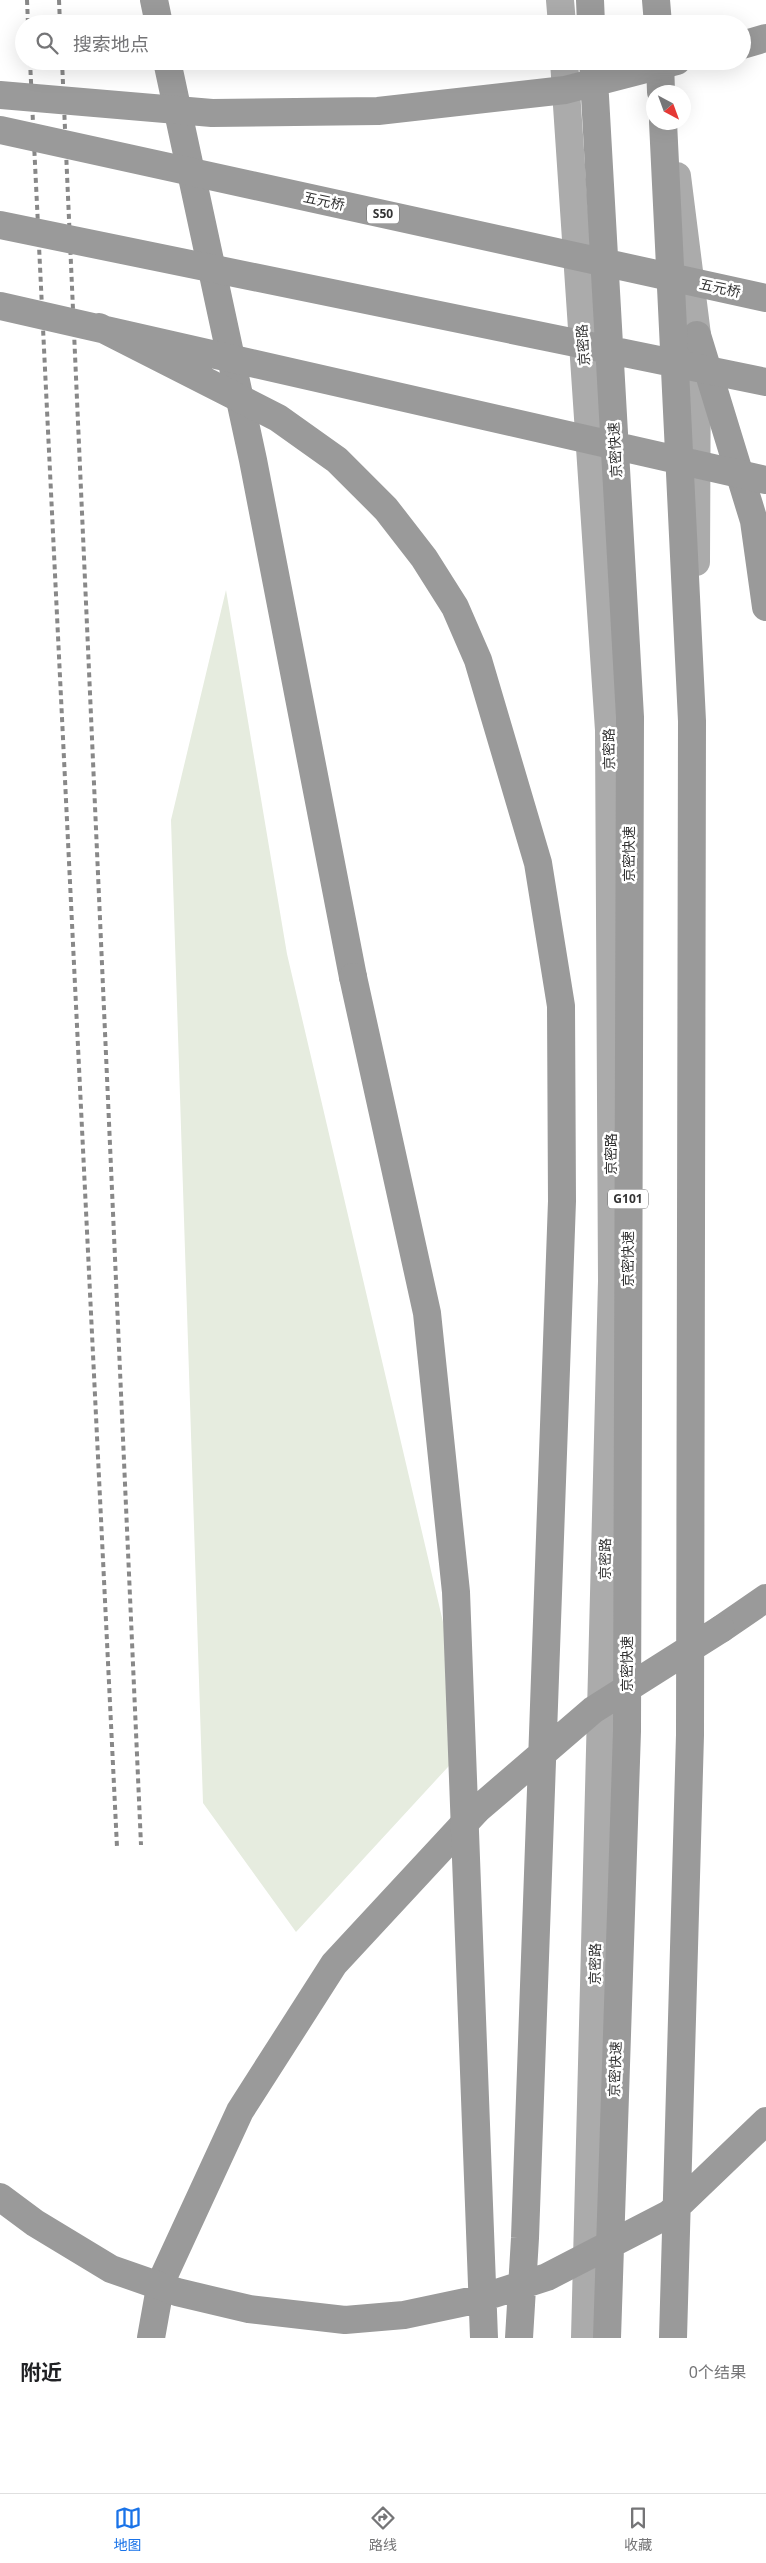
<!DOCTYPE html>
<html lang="zh">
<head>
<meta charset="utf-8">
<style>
  body { margin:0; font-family:"Noto Sans","Noto Sans SC",sans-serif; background:#f6f6f6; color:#202124 }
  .compass { position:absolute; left:646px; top:85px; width:45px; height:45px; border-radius:50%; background:#fff; box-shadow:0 5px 20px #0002; rotate:139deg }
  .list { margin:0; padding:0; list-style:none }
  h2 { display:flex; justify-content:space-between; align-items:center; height:65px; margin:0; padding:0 20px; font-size:21px }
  h2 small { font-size:16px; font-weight:400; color:#757577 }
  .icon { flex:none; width:28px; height:28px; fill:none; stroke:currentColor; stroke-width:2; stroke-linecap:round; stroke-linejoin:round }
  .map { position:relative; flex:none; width:766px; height:2338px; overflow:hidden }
  .search { position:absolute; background:#fff; box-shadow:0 5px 20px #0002; left:15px; right:15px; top:15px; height:55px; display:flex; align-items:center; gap:12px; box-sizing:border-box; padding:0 18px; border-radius:28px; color:#757577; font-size:19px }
  .sheet { height:155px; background:#fff }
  nav { display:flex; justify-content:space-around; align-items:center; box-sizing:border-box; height:70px; border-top:1px solid #e0e0e0; background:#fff; font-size:14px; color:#757577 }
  nav a { display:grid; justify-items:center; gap:2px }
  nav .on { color:#1a73e8 }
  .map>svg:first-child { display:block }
  .green { fill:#e6ecdf }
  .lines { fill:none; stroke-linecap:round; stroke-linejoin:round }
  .major { stroke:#ababab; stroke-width:28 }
  .highway { stroke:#9a9a9a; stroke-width:28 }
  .rail { stroke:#888; stroke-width:4; stroke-dasharray:5 4; stroke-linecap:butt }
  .highway-bridge { stroke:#9a9a9a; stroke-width:28 }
  .labels { text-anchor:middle; stroke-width:5; stroke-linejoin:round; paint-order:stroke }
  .shield { fill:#fff; stroke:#707070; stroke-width:1 }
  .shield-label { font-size:12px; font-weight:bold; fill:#333 }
  .street-label { font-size:14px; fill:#333; stroke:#fff }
</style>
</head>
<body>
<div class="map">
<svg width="766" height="2338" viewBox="0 0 766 2338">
  <rect width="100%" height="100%" fill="#fff"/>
  <path class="green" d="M226,590L287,954L471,1742L296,1932L203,1803L171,820Z"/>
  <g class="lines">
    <path class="major" d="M560,0L562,24
      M564,61L609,730L612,1281L585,2338
      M677,176L697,335L696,562"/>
    <path class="highway" d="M154,0L159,24
      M590,0L591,24
      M656,0L658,24
      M742,45L766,38
      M167,61L253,460L353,977
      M660,61L661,92
      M697,335L754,521L766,607
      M721,1629L766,1598
      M151,2338L161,2282L240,2111L334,1964L476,1811"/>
    <path class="rail" d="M27,0L28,24
      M59,0L60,24
      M30,61L117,1847
      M62,61L141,1845"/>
    <path class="highway-bridge" d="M593,61L630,717L627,1731L607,2338
      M0,95L212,113L378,111L565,90L677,61
      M663,122L692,721L690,1735L673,2338
      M0,130L766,298
      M0,225L766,382
      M0,306L766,480
      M99,327L278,418L337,460L386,509L424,558L455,607L478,660L538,863L561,1006L562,1201L525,2238L519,2338
      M353,977L427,1313L456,1592L484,2338
      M478,1809L593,1710L721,1629
      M0,2197L35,2223L111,2269L177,2292L249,2309L345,2320L404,2315L475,2300L547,2277L669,2214L766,2121"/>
  </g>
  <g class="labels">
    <g class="shield">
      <rect x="367" y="204.5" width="32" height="19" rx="4"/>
      <rect x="608" y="1189.5" width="40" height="19" rx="4"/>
    </g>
    <g class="shield-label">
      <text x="383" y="218">S50</text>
      <text x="628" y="1203">G101</text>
    </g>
    <g class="street-label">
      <text transform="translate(324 201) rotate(12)" y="5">五元桥</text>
      <text transform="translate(720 288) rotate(12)" y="5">五元桥</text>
      <text transform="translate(583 345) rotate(-94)" y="5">京密路</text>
      <text transform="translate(615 450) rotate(-93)" y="5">京密快速</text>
      <text transform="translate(609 749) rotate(-91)" y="5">京密路</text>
      <text transform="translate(629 854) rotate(-90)" y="5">京密快速</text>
      <text transform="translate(611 1154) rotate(-90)" y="5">京密路</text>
      <text transform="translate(628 1259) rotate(-90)" y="5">京密快速</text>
      <text transform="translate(605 1559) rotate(-89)" y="5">京密路</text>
      <text transform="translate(627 1664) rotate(-90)" y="5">京密快速</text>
      <text transform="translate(595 1964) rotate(-89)" y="5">京密路</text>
      <text transform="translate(615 2069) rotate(-88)" y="5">京密快速</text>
    </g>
  </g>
</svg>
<svg class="compass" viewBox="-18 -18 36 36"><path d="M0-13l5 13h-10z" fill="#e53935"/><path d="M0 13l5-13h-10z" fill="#757577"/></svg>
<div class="search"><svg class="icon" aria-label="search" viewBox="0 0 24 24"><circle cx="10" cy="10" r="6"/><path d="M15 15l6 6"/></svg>搜索地点</div>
</div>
<section class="sheet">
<h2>附近<small>0个结果</small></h2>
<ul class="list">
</ul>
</section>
<nav>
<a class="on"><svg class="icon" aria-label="map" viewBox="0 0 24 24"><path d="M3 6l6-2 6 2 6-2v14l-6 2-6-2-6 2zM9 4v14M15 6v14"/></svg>地图</a>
<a><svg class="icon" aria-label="directions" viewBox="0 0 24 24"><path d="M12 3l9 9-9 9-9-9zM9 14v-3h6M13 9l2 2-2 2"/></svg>路线</a>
<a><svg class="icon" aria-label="saved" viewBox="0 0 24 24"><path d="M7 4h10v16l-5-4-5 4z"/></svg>收藏</a>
</nav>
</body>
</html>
